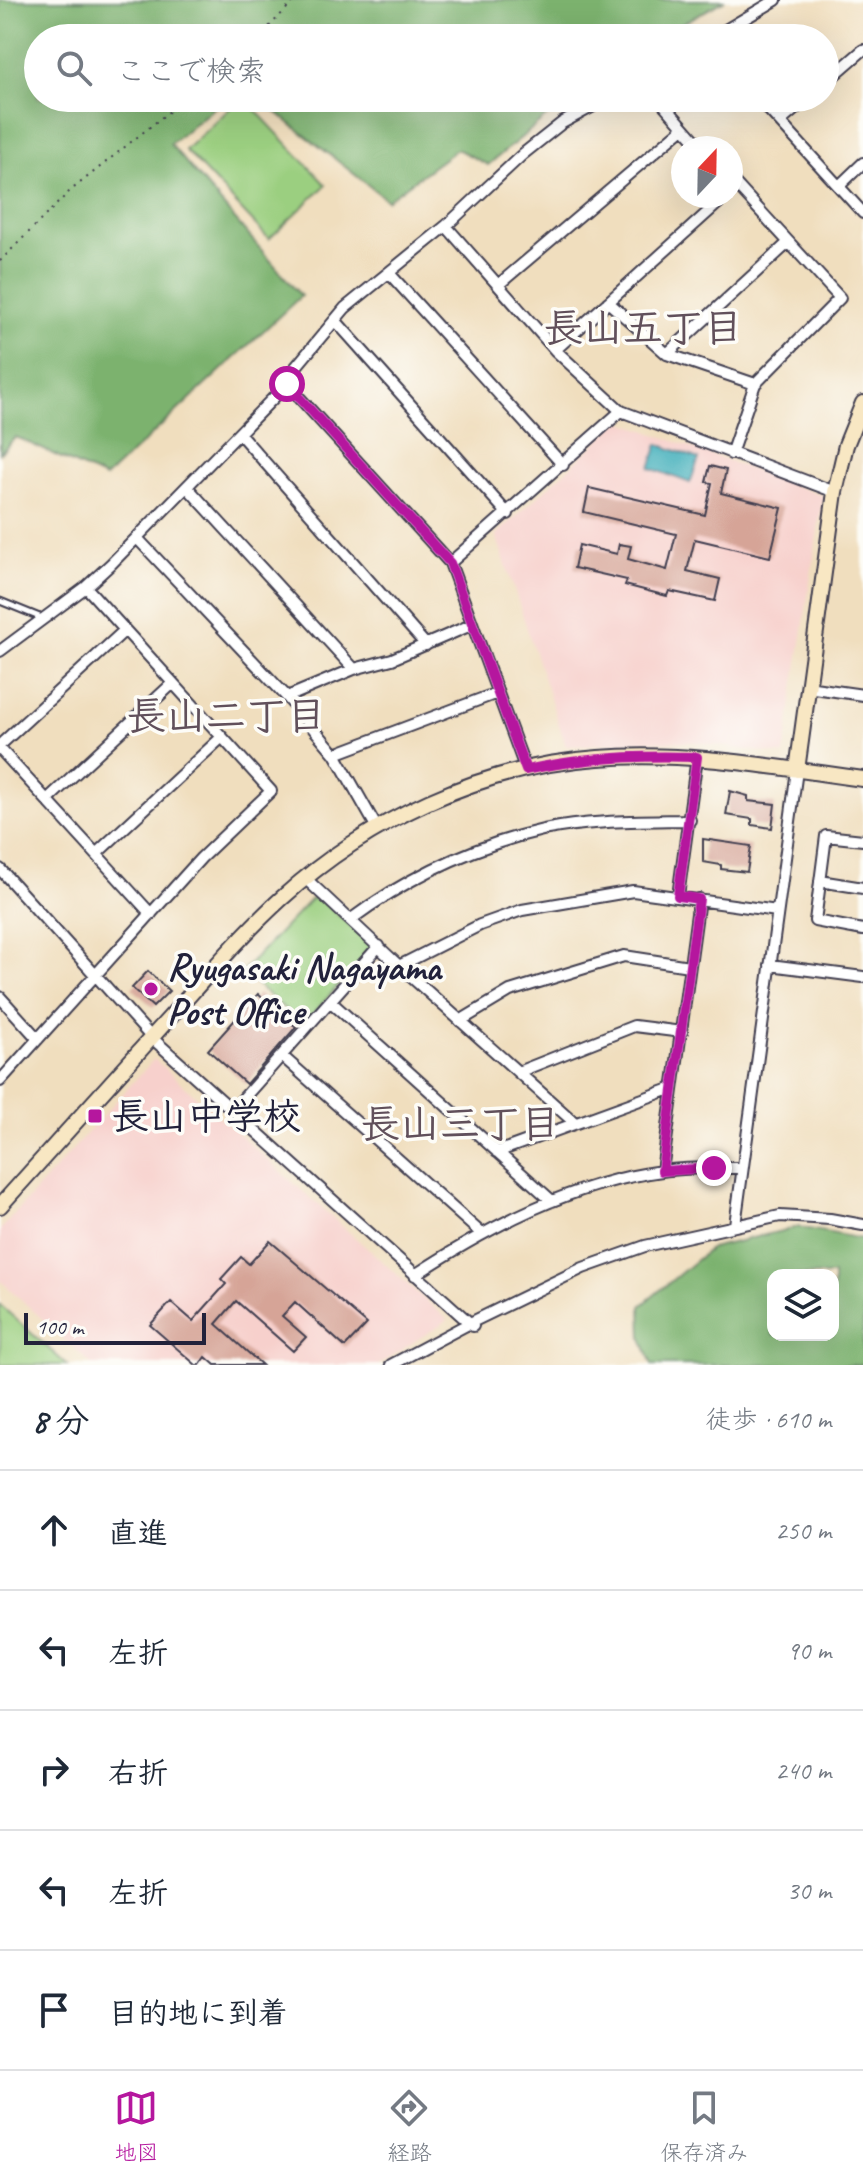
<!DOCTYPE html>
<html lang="ja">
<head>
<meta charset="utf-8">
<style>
  body { margin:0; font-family:Caveat,"Klee One",sans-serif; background:#f2f2f3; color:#1f2937 }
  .controls { position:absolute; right:24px; bottom:24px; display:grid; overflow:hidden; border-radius:16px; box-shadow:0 8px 32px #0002 }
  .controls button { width:72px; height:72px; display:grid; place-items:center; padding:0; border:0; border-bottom:2px solid #e0e1e3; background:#fff; color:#1f2937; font:40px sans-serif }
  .compass { position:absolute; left:671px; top:136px; width:72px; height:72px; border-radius:50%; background:#fff; box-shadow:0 8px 32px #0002; rotate:22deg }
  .scale { position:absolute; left:24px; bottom:20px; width:182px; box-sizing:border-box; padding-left:8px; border:4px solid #22223b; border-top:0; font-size:22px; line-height:28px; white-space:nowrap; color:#22223b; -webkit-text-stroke:6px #fdfcf7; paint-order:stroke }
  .stop { position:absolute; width:24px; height:24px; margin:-18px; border:6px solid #b5179e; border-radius:50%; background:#fff }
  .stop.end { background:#b5179e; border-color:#fff; box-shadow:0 2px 8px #0008 }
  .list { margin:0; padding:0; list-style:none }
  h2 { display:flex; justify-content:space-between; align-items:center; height:104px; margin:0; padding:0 32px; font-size:34px }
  h2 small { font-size:26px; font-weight:400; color:#747a83 }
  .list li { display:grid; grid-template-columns:52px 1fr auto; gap:24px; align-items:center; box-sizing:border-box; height:120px; padding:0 32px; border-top:2px solid #e0e1e3 }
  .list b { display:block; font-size:30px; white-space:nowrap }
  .list em { font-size:26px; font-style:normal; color:#747a83 }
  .icon { flex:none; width:44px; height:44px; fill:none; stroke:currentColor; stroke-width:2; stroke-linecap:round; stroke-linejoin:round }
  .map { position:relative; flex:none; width:863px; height:1365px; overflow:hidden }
  .search { position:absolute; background:#fff; box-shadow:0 8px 32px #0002; left:24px; right:24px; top:24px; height:88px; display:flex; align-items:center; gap:20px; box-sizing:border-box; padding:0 28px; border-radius:44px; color:#747a83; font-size:30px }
  .sheet { height:704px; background:#fff }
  nav { display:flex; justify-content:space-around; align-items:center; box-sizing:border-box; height:112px; border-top:2px solid #e0e1e3; background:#fff; font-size:22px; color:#747a83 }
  nav a { display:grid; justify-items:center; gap:4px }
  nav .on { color:#b5179e }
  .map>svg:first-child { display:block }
  .built { fill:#f7d0cc }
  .green { fill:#9bcf80; stroke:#5e785e; stroke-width:2 }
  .forest { fill:#7cb26e; stroke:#4f6a54; stroke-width:2; fill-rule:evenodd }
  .water { fill:#3dadba; stroke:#30687a; stroke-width:2 }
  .building { fill:#d6a497 }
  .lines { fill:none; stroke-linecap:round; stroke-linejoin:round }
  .lane-casing { stroke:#413e4f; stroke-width:9 }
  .street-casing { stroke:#413e4f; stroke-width:14 }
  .secondary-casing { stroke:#413e4f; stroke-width:18 }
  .path { stroke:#413e4f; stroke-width:2; stroke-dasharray:2 6; stroke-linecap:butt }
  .lane { stroke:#fff; stroke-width:5 }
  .street { stroke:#fff; stroke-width:10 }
  .secondary { stroke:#f8e7c3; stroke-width:14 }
  .route { stroke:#b5179e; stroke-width:10 }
  .poi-dot { fill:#b5179e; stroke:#fdfcf7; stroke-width:3 }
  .labels { text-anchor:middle; stroke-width:7; stroke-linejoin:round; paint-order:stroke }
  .poi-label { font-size:38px; font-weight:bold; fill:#22223b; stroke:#fdfcf7; text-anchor:start }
  .neighbourhood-label { font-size:40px; font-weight:bold; fill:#61505b; stroke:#fdfcf7 }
</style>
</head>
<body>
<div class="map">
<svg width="863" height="1365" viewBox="0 0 863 1365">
  <rect width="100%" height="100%" fill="#fdfcf7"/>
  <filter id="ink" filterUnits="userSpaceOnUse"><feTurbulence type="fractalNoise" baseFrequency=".0125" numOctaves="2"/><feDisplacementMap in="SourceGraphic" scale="16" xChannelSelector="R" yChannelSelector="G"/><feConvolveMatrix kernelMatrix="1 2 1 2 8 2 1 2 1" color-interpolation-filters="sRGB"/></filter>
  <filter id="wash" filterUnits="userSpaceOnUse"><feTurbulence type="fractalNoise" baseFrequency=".006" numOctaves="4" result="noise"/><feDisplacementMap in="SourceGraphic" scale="32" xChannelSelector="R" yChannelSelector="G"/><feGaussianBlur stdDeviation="1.8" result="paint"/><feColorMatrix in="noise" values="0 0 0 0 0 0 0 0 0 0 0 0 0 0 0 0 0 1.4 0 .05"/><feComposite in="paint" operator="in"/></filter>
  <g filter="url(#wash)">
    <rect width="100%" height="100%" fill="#f0debe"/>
    <path class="built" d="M620,421L823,496L784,755L695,742L649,741L566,746L496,535Z
      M154,1059L448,1320L378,1365H92L0,1280V1230Z"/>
    <path class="green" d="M241,98H244L326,185L269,239L185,150Z
      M319,898L374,946L303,1025L242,972L311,899Z
      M0,1305L67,1365H0Z"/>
    <path class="forest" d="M0,0H725L656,38H38V98H226L170,144L301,296L105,478L16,437L0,453Z
      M258,98H569L488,165L457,149L387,200Z
      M798,1227L863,1239V1365H652L642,1338L641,1306L711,1248ZM833,1275V1335H773V1275Z"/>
    <path class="water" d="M658,444L699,459L690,483L650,468Z"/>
    <g id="blocks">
      <path class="building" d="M710,466L726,470L721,493L782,508L770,557L695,539L687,571L720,579L715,601L669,591L667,596L625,585L627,580L574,568L579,545L617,554L619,544L631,546L628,559L667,570L676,534L584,512L589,488L705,515L712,483L706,482Z
        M730,791L748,796V801L775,804L772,828L752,825V819L726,815Z
        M703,839L751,846L747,872L721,869V865L703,862Z
        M148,971L169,991L153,1007L132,988Z
        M258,994L296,1027L246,1084L208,1050Z
        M270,1241L367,1324L345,1347L295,1302L282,1316L306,1337L293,1351L236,1301L216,1324L262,1365H215L206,1357L200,1365H196L150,1325L171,1302L193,1321L226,1284L221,1279L241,1257L249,1264Z"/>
    </g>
  </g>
  <g filter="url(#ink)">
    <use href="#blocks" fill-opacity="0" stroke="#413e4f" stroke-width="2"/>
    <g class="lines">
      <g class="lane-casing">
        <path id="lane" d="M0,601L42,618"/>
      </g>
      <g class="street-casing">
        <path id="street" d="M712,38L776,0
          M825,83L863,50
          M658,98L702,148
          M758,98L863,213
          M780,122L808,98
          M731,179L840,298L755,384L731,454
          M839,186L863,163
          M446,226L555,350L621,411L835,492
          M389,273L563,465
          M498,285L683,128
          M608,302L667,354L755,384
          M335,320L508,514
          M555,350L726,196
          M667,354L788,243
          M287,384L450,563
          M239,433L426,645
          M187,487L354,669
          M137,538L287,697L335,754L377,828
          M0,651L86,587L111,564L287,384L290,374L345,308L446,226L523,154L562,123L608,98
          M807,687L863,695
          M287,697L354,669L392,659L471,625
          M0,745L125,630
          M0,749L151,914
          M335,754L497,693
          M526,770L450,563L621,411
          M47,800L173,683
          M863,840L826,836L815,921L863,930
          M96,854L222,737
          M0,869L152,1038L473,1326
          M305,878L399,966L575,1123
          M820,881L863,888
          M678,896L697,757
          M350,920C408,877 473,846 543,830C591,820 642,821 690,820
          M770,965L863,977
          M399,966L480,925L522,910L633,891L777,911
          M0,997L38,1039
          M330,1001L552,1201
          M460,1021L510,991L624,956L689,966
          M282,1056L482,1234
          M518,1072L634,1026L682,1032
          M0,1081L201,858L271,791L86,587
          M233,1110L379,946
          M497,1152L673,1088
          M662,1171L699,899
          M735,1225L797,770
          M415,1275C490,1226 572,1183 662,1171C688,1167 716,1168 742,1168
          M391,1365L470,1323L583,1268L645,1246L780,1216L830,1219L863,1225"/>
      </g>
      <g class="secondary-casing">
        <path id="secondary" d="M797,770L835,492L846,445L863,403
          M0,1206C54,1146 108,1086 162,1026C201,983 239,937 282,898C368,820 482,766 598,758C687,751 775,767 863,779"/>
      </g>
      <path class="path" d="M258,38L295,0
        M0,261L70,191L186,98"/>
      <use href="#lane" class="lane"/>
      <use href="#street" class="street"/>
      <use href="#secondary" class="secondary"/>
    </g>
  </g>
  <g class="lines" filter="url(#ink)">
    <path class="route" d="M287,384L450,563L526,770C583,757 639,755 697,757L678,896L699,899L662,1171L714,1168"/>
  </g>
  <g class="poi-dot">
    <circle cx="151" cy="989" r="8"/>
    <rect x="87" y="1108" width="16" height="16" rx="4"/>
  </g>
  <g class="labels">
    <g class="poi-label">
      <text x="167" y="980">Ryugasaki Nagayama<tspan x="167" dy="44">Post Office</tspan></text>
      <text x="111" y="1129">長山中学校</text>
    </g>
    <g class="neighbourhood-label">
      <text x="643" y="341">長山五丁目</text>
      <text x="226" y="729">長山二丁目</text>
      <text x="460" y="1137">長山三丁目</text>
    </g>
  </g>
</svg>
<div class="controls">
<button><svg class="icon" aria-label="layers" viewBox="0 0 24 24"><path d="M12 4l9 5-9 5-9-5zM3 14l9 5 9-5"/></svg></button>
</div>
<svg class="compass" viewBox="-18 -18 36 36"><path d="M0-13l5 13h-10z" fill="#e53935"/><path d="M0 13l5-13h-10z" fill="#747a83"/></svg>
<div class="scale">100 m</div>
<div class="stop" style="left:287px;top:384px"></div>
<div class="stop end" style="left:714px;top:1168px"></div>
<div class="search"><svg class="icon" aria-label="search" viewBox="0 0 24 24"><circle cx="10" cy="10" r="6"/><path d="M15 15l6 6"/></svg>ここで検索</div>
</div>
<section class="sheet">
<h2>8 分<small>徒歩 · 610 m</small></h2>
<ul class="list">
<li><svg class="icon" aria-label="ahead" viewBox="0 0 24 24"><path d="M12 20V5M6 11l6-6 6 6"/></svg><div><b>直進</b></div><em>250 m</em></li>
<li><svg class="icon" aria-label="left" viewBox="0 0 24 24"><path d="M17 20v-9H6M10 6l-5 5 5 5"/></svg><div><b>左折</b></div><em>90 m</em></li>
<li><svg class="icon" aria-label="right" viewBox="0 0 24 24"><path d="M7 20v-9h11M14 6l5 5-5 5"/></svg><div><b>右折</b></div><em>240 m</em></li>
<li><svg class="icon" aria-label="left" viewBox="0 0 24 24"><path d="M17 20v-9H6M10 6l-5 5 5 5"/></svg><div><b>左折</b></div><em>30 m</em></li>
<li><svg class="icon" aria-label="arrive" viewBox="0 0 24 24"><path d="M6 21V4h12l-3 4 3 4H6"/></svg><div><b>目的地に到着</b></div></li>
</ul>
</section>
<nav>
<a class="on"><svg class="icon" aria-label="map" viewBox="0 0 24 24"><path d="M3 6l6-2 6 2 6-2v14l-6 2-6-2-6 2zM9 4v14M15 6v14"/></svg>地図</a>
<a><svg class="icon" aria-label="directions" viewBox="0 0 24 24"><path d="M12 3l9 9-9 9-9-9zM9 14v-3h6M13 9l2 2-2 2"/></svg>経路</a>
<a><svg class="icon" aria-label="saved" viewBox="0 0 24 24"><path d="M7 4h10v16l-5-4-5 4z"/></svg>保存済み</a>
</nav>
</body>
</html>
